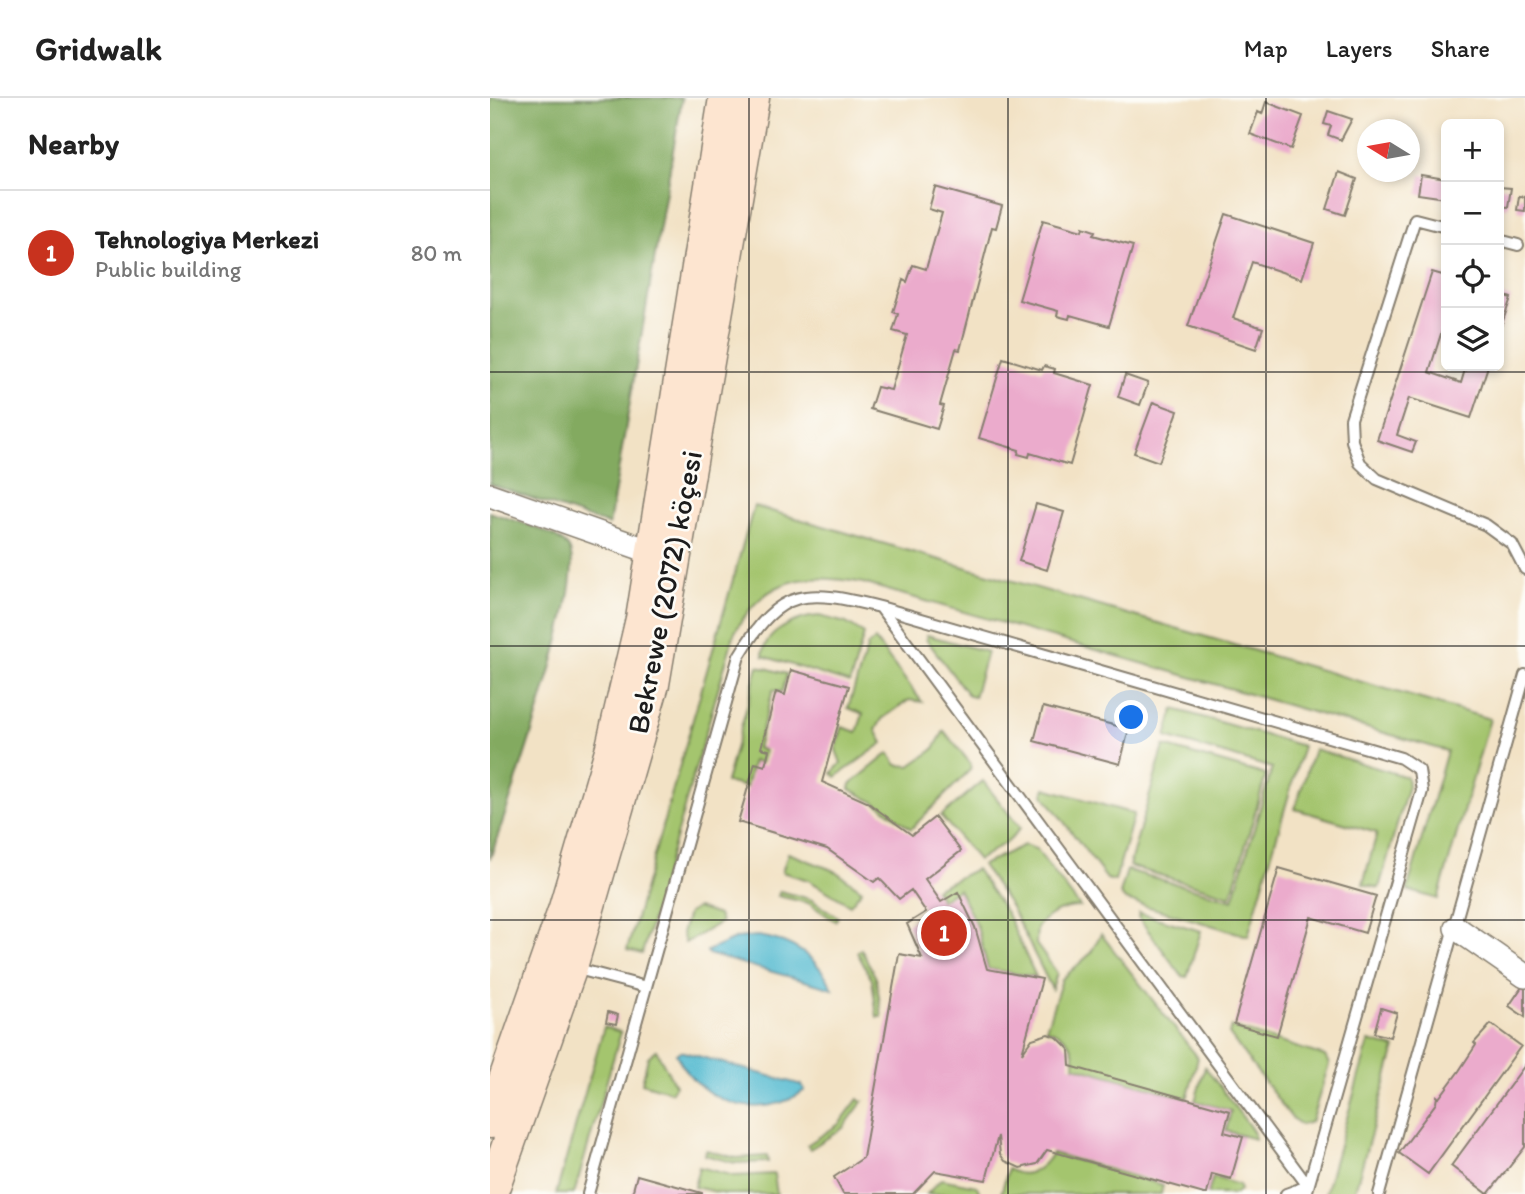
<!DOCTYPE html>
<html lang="en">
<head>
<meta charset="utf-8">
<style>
  body { margin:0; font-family:Itim,sans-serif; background:#f2f2f2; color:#222 }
  .controls { position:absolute; right:21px; top:21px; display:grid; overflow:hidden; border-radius:10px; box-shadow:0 4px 10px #0003 }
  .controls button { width:63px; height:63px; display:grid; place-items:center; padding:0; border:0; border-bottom:2px solid #e0e0e0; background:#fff; color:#222; font:35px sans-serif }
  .compass { position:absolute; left:867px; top:21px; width:63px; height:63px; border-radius:50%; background:#fff; box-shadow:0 4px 10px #0003; rotate:281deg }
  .you { position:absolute; left:642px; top:620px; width:24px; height:24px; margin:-18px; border:5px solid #fff; border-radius:50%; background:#1a73e8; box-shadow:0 0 0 10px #1a73e833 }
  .badge { display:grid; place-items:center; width:46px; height:46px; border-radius:50%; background:#c8321e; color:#fff; font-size:23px; font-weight:700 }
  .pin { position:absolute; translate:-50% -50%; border:4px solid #fff; box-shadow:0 2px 7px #0006 }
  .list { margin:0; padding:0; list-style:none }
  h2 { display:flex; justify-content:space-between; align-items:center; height:91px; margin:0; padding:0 28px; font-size:30px }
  h2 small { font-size:23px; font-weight:400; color:#767676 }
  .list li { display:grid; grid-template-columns:46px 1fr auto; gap:21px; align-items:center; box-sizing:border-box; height:126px; padding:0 28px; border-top:2px solid #e0e0e0 }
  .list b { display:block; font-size:26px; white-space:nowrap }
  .list p { margin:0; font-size:23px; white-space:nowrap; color:#767676 }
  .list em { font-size:23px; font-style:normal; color:#767676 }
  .icon { flex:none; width:38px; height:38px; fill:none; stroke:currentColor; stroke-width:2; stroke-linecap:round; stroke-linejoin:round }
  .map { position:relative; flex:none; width:1035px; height:1096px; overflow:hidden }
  header { display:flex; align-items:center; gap:42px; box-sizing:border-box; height:98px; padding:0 35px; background:#fff; border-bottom:2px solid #e0e0e0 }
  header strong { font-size:33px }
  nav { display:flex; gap:38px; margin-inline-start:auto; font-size:24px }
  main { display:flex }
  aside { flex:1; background:#fff }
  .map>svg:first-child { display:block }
  .green { fill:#a4c56e; stroke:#607045; stroke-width:2 }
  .forest { fill:#83aa61; stroke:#50633e; stroke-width:2 }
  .water { fill:#53bad0; stroke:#386b76; stroke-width:2 }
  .building { fill:#ebabcc }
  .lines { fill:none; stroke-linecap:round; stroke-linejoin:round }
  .lane-casing { stroke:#877f70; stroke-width:14 }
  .street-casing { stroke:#877f70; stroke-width:26 }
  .secondary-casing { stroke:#877f70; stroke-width:35 }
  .lane { stroke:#fff; stroke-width:10 }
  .street { stroke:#fff; stroke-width:23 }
  .secondary { stroke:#fde5d0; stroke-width:32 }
  .grid { fill:none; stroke:#1c1c1c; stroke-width:2; stroke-opacity:0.55 }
  .labels { text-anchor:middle; stroke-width:5; stroke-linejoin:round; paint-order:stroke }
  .street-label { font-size:30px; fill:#1c1c1c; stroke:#fdfcf7 }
</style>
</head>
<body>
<header>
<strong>Gridwalk</strong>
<nav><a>Map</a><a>Layers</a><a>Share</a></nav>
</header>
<main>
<aside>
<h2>Nearby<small></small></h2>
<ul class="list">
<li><span class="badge">1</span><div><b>Tehnologiya Merkezi</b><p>Public building</p></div><em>80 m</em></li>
</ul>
</aside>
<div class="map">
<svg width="1035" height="1096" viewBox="0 0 1035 1096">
  <rect width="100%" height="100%" fill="#fdfcf7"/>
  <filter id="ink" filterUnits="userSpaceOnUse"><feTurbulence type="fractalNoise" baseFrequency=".0143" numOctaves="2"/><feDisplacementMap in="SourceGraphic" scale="14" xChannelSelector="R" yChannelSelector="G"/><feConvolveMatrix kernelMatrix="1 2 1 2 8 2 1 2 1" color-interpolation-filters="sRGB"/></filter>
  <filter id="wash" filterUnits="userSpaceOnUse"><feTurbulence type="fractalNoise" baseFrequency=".00686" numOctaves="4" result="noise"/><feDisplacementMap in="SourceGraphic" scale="28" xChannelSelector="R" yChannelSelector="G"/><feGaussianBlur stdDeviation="1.57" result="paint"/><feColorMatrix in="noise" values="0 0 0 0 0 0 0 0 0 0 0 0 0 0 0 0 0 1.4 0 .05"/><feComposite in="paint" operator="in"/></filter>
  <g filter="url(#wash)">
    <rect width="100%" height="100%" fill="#f2e2c5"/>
    <path class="green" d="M264,408L1000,621L948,801L917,792L957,653L373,485C315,475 274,478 244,536L152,856L137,852Z
      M329,518L356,525L374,536L360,585L273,558C273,533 309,519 329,518Z
      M437,537L497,554L484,599L479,598L436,541Z
      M385,542L432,604L419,602L392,621L386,632L393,645L346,679L342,675L351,665L346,652L352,629L367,634L373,616L358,610L378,547Z
      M268,568L297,576L292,594L283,592L267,650L275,653L271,665L263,663L256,689L236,684Z
      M684,611L813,648L758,838L635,802L630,796L637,772L743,802L782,670L676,639Z
      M454,633L481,666L480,672L421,731L391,708L360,691L361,686L399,655L407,667L420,668L443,652Z
      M674,648L776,677L741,798L639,768Z
      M824,651L917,679L918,688L889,790L873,786L887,735L805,711Z
      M493,683L530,730L521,741L488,762L451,718Z
      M555,690L644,716L625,783L617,781L553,696Z
      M534,747L546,751L590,809C574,809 557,815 547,830L546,846L567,875L562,891L521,809L492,767Z
      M298,755L345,773L372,792L360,807L318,782L292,774Z
      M486,771L517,816L546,879L498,871L487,828L468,791L451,802L445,791Z
      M290,793L320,801L348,819L345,823L318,805L288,798Z
      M207,810L228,817L231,824L195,845L192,835L198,815Z
      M649,815L711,833L697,879L692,878L648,819Z
      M611,836L708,960L697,1001L584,968C586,948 576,936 556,931L572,881L600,856Z
      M371,851L386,880L392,919H387L382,882L367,854Z
      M114,929L131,934L84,1096H66Z
      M741,929L835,958L839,966L821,1024L811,1027L801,1019L739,936Z
      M879,943L905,950L864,1096H835Z
      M166,952L185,987L182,994L152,985L158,959Z
      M715,969L763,1033L765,1041L736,1033L741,1013L705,1003Z
      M368,1001L373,1003L353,1030L320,1051L317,1047L349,1026Z
      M216,1052L246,1060L277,1058L278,1064L245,1065L215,1057Z
      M562,1055L673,1087L671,1096H511L518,1071C536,1082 552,1072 562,1055Z
      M209,1069L244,1078L284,1076L287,1096H235L204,1089Z
      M723,1079L749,1087L750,1092L745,1096H718Z
      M451,1081L487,1088L490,1096H437Z"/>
    <path class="forest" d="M0,0H192L119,427L0,386Z
      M0,414C20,422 64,432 78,449C101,476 14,718 0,761Z"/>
    <path class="water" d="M267,838C302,842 328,859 343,891L218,856L217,853L247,840Z
      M190,953L312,987L315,992C270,1026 209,1005 186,956Z"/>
    <g id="blocks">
      <path class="building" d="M776,4L813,18L801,51L760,36L768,14L772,16Z
        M838,13L862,21L851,42L838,37L841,28L834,26Z
        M849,74L867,81L855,117L837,111Z
        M931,77L956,81V100L928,96Z
        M445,89L512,108L506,130L502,129L470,252L466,251L450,307L454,308L447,331L380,311L387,289L401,292L417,237L403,233L408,216L403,214L413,182L417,184L423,167L436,171L452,115L439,111Z
        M1009,89L1021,90L1018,109L1009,108Z
        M1029,98L1035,99V113L1027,112Z
        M736,116L824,145L812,181L762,164L743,220L773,230L766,251L698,228Z
        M553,122L592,133L593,129L605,133L603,137L643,148L619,228L580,217L579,221L567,218L568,213L529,202Z
        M942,174L956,178V220L939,274L971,285L976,268H998L981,320L919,300L907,337L926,344L922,354L887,342Z
        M1009,196L1021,200L1009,234Z
        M513,260L552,272L554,268L565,271L564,275L603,287L580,367L540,355L539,359L528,356L529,352L489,340Z
        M635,277L658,285L650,307L628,299Z
        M663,304L688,313L669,364L644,355Z
        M546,406L574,414L557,472L529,463Z
        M301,572L359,588L332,684L377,704L422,737L445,719L471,753L435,781L451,804L468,794L485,829L497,871L552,881L532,955L542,941L558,936L567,939L579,951L580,968L740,1013L734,1034L753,1039L741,1081L722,1076L717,1096H714L557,1052L547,1066L530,1070L515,1063L510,1056L508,1038L496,1082L445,1073L423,1096H353L344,1079L373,1060L409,856L432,860L417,826L436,814L421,792L409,801L389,780L384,784L337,751L248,724L265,665L275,668L279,652L271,650L286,594L295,597Z
        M553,609L639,631L630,666L544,643Z
        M789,770L886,798L875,835L821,819L787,938L744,926Z
        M1032,889L1035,891V919L1019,908Z
        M891,910L907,915L900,939L884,935Z
        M118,914L128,917L126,926L116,924Z
        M1001,926L1031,948L938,1076L909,1055L946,1005L947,998L949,1000L969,973L986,947L984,945Z
        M1035,967V1049L998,1096L961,1068Z
        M147,1077L212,1095V1096H142Z"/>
    </g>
  </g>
  <g filter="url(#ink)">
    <use href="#blocks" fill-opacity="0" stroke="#877f70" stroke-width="2"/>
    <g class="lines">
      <g class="lane-casing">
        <path id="lane" d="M956,129L925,121L861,321L862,343L870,365L887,381L996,427L1022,446L1035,471
          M1009,142L1028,147
          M391,510L818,1088L796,1096
          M84,870L156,889L249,558C291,488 316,491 390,509L911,660L929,672L932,693L816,1096
          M98,1096L156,889
          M889,1096L1035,577"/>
      </g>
      <g class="street-casing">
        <path id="street" d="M0,397L162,454
          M966,830L1035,878"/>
      </g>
      <g class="secondary-casing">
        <path id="secondary" d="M0,1024L75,810L122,649L152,521L235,0
          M1,1096L81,869L163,586L263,0"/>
      </g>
      <use href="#lane" class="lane"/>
      <use href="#street" class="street"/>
      <use href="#secondary" class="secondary"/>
    </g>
  </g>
  <path class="grid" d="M259,0V1096M518,0V1096M776,0V1096M0,274H1035M0,548H1035M0,822H1035"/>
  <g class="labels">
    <g class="street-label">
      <text transform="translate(175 494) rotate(-79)" y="10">Bekrewe (2072) köçesi</text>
    </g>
  </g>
</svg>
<div class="controls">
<button>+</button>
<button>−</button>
<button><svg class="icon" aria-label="locate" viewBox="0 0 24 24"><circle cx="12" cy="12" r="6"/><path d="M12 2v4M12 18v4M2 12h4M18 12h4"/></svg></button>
<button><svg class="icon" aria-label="layers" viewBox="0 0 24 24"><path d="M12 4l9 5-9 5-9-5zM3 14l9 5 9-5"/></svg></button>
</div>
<svg class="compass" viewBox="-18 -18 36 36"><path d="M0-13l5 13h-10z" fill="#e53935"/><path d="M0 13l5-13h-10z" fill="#767676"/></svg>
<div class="you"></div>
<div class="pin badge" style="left:454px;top:835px">1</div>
</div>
</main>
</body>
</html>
